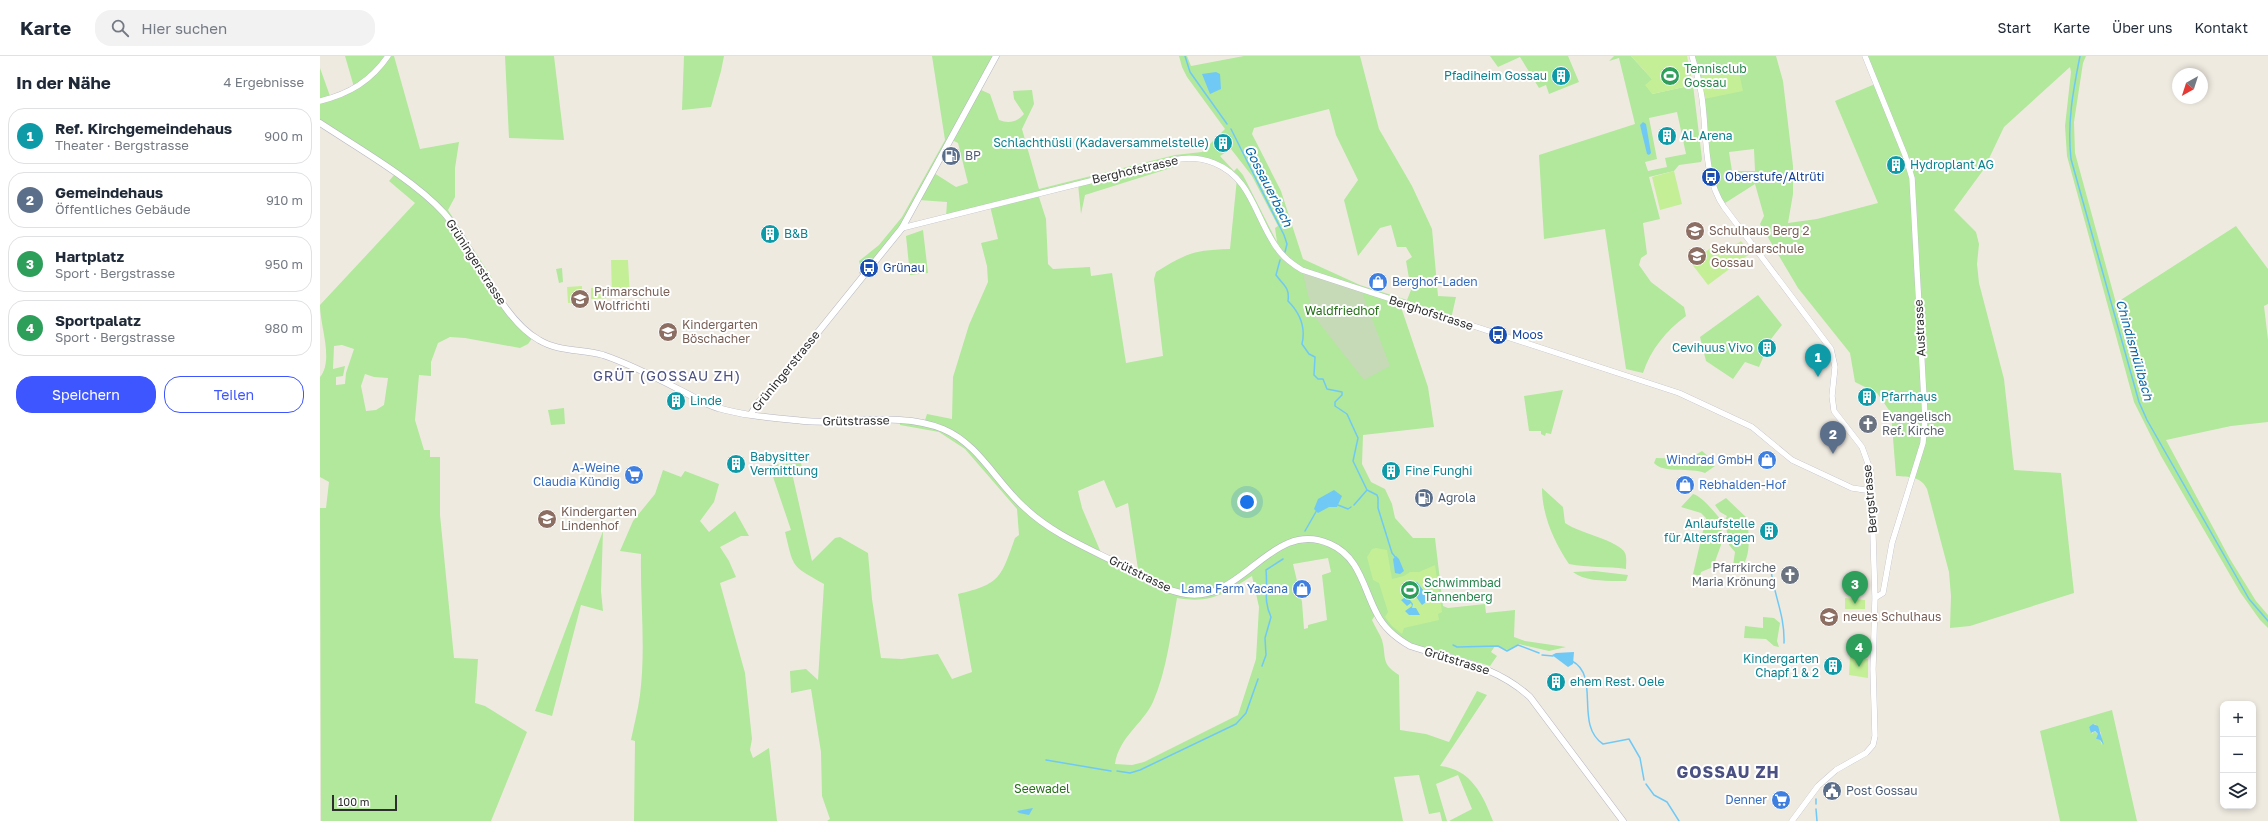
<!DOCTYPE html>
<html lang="de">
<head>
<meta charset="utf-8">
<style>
  body { margin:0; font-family:"Golos Text",sans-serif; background:#f2f2f3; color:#1f2937 }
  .controls { position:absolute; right:12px; bottom:12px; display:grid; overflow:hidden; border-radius:8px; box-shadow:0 2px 6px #0003 }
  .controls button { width:36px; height:36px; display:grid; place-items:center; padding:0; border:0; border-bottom:1px solid #e0e1e3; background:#fff; color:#1f2937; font:20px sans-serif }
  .compass { position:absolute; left:1852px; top:12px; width:36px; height:36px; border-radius:50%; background:#fff; box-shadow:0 2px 6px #0003; rotate:219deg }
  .scale { position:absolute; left:12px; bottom:10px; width:65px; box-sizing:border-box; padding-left:4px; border:2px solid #2e2e2e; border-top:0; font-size:11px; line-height:14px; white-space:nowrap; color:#2e2e2e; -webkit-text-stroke:3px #fff; paint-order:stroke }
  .you { position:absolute; left:927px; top:446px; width:14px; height:14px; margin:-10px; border:3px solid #fff; border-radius:50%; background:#1a73e8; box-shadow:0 0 0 6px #1a73e833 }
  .badge { display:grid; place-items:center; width:26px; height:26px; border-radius:50%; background:#3e56ff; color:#fff; font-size:13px; font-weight:700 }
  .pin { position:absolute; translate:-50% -33px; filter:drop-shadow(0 1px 2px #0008) }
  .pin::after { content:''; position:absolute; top:21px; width:14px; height:12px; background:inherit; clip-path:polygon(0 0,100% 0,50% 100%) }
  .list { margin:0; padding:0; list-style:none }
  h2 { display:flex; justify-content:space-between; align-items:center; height:52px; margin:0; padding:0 16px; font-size:17px }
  h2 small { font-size:13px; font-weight:400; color:#747a83 }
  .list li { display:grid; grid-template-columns:26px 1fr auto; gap:12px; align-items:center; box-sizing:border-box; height:56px; margin:0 8px 8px; padding:0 8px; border:1px solid #e0e1e3; border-radius:16px }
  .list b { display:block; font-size:15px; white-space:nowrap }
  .list p { margin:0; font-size:13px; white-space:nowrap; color:#747a83 }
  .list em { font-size:13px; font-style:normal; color:#747a83 }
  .actions { display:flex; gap:8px; padding:12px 16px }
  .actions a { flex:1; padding:9px 0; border:1px solid #3e56ff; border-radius:16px; text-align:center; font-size:14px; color:#3e56ff }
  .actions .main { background:#3e56ff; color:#fff }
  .icon { flex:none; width:22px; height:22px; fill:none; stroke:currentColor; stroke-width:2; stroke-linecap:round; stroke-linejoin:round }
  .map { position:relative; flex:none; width:1948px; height:765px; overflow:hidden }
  header { display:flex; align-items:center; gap:24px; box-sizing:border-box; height:56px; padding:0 20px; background:#fff; border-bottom:1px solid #e0e1e3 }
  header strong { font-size:19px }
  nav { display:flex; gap:22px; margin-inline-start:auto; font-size:14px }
  .search { width:280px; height:36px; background:#f2f2f3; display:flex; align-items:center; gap:10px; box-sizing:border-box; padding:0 14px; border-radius:16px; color:#747a83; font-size:15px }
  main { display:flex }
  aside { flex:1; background:#fff }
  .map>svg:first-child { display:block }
  .green { fill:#b1e89b; fill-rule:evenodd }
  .cemetery { fill:#c6dab7 }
  .pitch { fill:#c4ef97 }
  .water { fill:#70c9f5 }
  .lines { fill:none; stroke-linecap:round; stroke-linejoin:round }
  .stream { stroke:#70c9f5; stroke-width:1.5 }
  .tertiary-casing { stroke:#b4b5c1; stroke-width:6 }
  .secondary-casing { stroke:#b4b5c1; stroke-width:7 }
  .tertiary { stroke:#fff; stroke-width:5.5 }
  .secondary { stroke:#fff; stroke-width:6 }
  .labels { text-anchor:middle; stroke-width:4; stroke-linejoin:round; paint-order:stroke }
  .leisure-label { font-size:12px; fill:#27864d; stroke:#fff; text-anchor:start }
  .culture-label { font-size:12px; fill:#0d838f; stroke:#fff; text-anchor:start }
  .service-label { font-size:12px; fill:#4e5e75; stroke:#fff; text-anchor:start }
  .street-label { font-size:12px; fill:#2e2e2e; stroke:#fff }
  .transit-label { font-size:12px; fill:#164399; stroke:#fff; text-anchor:start }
  .education-label { font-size:12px; fill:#785e54; stroke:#fff; text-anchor:start }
  .shop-label { font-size:12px; fill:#366cbe; stroke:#fff; text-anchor:end }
  .park-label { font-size:12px; fill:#257118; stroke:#fff }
  .worship-label { font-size:12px; fill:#5b616d; stroke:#fff; text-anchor:start }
  .water-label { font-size:13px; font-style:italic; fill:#0767a8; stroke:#fff }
  .quarter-label { font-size:14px; letter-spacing:1px; fill:#4b5182; stroke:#fff }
  .district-label { font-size:16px; font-weight:bold; letter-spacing:1px; fill:#4b5182; stroke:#fff }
</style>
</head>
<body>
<header>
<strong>Karte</strong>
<div class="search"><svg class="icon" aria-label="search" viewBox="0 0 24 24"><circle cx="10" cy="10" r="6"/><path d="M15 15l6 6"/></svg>Hier suchen</div>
<nav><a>Start</a><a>Karte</a><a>Über uns</a><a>Kontakt</a></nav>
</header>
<main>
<aside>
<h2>In der Nähe<small>4 Ergebnisse</small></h2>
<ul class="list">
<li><span class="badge" style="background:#0f9aa8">1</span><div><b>Ref. Kirchgemeindehaus</b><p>Theater · Bergstrasse</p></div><em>900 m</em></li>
<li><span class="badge" style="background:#5c6f8a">2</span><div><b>Gemeindehaus</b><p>Öffentliches Gebäude</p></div><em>910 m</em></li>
<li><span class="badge" style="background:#2e9e5b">3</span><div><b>Hartplatz</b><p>Sport · Bergstrasse</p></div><em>950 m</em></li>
<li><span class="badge" style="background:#2e9e5b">4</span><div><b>Sportpalatz</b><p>Sport · Bergstrasse</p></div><em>980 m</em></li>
</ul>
<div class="actions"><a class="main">Speichern</a><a>Teilen</a></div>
</aside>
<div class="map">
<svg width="1948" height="765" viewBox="0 0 1948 765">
  <rect width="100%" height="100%" fill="#efeae0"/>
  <path class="green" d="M25,0H74L100,93L139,86L135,112V141L128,154L172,222L168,223L192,260L213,281L208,288L200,292L145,282L130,281L118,287L111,306V320L99,319L95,364L104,394H110V401H120V459L134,602L158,603L155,647L165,650L207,676L171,765H1L0,452H6L9,426L0,421V321C14,304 0,271 0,249L95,147L69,125L75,118L0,67V45L34,31ZM22,289L34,293L26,317L25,328L16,329V321L23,320L25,310L13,313L14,290ZM45,318L54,321L68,322L64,349L56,354L46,355L41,330Z
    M185,0H234L244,84L189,82Z
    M364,0H404L401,15L391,51L362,54Z
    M612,0H676L659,33L670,38L679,64C689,68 697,66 704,58L694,43L693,35L712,34L714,48L702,73L719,133L855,99L882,96L905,73L867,21L862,11L859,0H867L871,10L924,0H1040L1059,73L1092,130L1112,173L1118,240L1136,241L1131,263L1084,248L1082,254L1108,331L1114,371L1043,379L1042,408L1051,426L1065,433L1072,448L1075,462L1093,482H1115L1123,550L1128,552L1165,548L1166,557L1195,554L1194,581L1205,585L1246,591L1229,595L1199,588L1188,594L1175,590L1171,596L1177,600L1170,610L1124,596L1123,600L1090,590L1056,558L1052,564C1055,571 1060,578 1062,584C1067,602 1060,607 1079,619L1080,674L1106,678L1129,686L1157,635L1167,639L1120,710C1151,713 1163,739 1173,765H1129L1152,753L1138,719L1116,728L1127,765H1122L1120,756L1109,758L1099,719L1074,721L1083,765H507L510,763L502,740L501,696L491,633L471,637L470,615L486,613L498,624L504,528C471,509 474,513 465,476L471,474L449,409L481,407L483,416L472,417L492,505L515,482L520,481L548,497L552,543L561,602L582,603L618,598L632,623L652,616L638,538C681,528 681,521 695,482L699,479L697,453L645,393L619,376L580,369V364L604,367L607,358L632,363L633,321L649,269L668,226L667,210L661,187L678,183L670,150L626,161L627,146L599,144L543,220L539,217L541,213L539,205L559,189L582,161L625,84ZM1009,53L1016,79L1038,124L1024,144L1038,200L1060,172L1071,169L1077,191H1086L1092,201L1086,205L1091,234L1087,244L1040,229L983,203L961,135L932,78L934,72ZM632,84L638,87L648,127L636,131L614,117ZM911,93L932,120L958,170L955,172L957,186L923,119L917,112L914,115L900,100ZM855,104L893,106L917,122L910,193C874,194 867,197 836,216L834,223L843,300L806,307L792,217L771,220L770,211L733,213L728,208L726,163L718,138L758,128L761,158L765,139L854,111ZM784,424L796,452L808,447L818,513L791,500L782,499L762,452L758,435ZM1008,502L1011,516L1002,519L1007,564L988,569V572L984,573L982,546L973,508ZM932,520L939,551L936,603L918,659L824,706L812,709L795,708C799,681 822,669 833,646C847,614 851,576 857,542C892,548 905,537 932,520Z
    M1170,0H1248L1259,26L1229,38L1226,29L1219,32L1200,1L1178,11Z
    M1294,0H1311L1332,23V38L1373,29L1382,103L1381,106L1359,109L1354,115L1329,121L1340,163L1323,167L1327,198L1321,202L1319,209L1331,226L1364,251L1366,260C1346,275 1331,293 1323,317L1306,313L1285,173L1224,183L1219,99L1315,68L1299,2L1289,5ZM1357,56L1366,98L1345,102L1347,111L1328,115L1325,106L1337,103L1329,62Z
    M1372,0H1456L1463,25L1473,110V138L1468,167L1497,163L1558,147L1515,45L1555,28L1545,0H1766L1763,7L1754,66L1755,97L1796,247L1916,170L1948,213V248L1944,250L1948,284V366L1911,370L1846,384L1910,503L1936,545L1948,559V572L1940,564L1920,536L1841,400L1814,346L1747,100L1745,70L1751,16L1750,11L1684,71L1664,113L1634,154L1656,176L1659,188L1657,208L1659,227L1684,323L1694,414L1741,417L1754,537L1650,570L1630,572L1631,540L1629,516L1607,433C1601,420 1589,421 1576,420L1571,357L1557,337L1535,326L1530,297L1478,232L1440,168L1444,160L1435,128L1402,149L1393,127L1382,42ZM1434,93L1435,115H1412L1409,96Z
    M0,12L10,40L0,43Z
    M603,174L608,217L590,219L586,180Z
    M242,212L243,226L239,227L236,213Z
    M1438,239L1462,269L1451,283L1439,311L1425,306L1413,323L1386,305L1380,281Z
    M1243,334L1231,378L1226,377L1225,380L1221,378V375H1209L1204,340Z
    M244,352L245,368L231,369L228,354Z
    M1382,395L1389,401L1395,410L1385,417C1371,411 1343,418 1334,407L1336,402L1369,403Z
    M343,414L361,421L365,415L399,428L394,446L380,465L389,476L415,455L429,480H421L400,491L409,505L416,521L400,527L425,617L432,683L430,694L433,702L449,692L457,765H314L315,685L311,684C314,669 318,654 320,639C326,592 320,545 321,498L300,495L313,465L335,438Z
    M1222,432L1243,451L1245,467C1259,477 1300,485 1305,497C1307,501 1306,508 1306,513C1287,510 1268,512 1249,508C1234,486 1222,459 1222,432Z
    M1373,438C1382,440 1395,457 1402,465L1401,489L1393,511L1381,516L1380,520L1373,518L1386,462L1381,457L1361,451Z
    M1406,442L1428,463C1428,484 1433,503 1416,517L1412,516L1415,496L1409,489L1405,464L1407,460L1400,456L1395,449Z
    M283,475L281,535L283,555L261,549L232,660L215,655Z
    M1274,515L1308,519L1306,525C1290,525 1265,526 1253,516Z
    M1443,561L1454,562L1460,567L1457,585L1459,591L1454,590L1446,583L1424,582L1425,570L1443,572Z
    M1792,654L1817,765H1740L1720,675ZM1775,668L1781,677L1782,689L1780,684L1776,683L1779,679L1774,675L1772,678L1769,671Z"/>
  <path class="cemetery" d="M982,214L1041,234L1070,310L1044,324L993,259Z"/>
  <path class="pitch" d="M1311,0H1367L1373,29L1332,38L1325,29L1332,23Z
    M1414,6L1417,7L1423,35L1384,43L1381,17Z
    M1354,115L1362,148L1340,154L1332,121Z
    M1421,185L1431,197L1388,229L1371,207L1392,191L1400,200Z
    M291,204H308L310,242H292Z
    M262,230L263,246L248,247L247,231Z
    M291,231V242L271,243V232Z
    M1056,492L1067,494L1072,523L1084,520L1090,516H1099L1115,509L1122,556L1118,558L1119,564L1084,572L1082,578L1072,570L1065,561L1068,556L1059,527L1053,524L1047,501L1052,493Z
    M1525,542L1545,544V553H1525Z
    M1530,599L1548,603V622L1529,619Z"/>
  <path class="water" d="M896,16L900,18L901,33L890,38L882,18Z
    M1323,66L1326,68L1331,97L1329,99L1327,98L1320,69Z
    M1014,434L1022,440L1017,451H1009L998,457L994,453L998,443Z
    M1076,500L1079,503L1084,515L1080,518L1075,517L1073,503Z
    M1097,526L1110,543L1102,549L1089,531Z
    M1087,540L1093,548L1092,552H1096L1100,559H1089L1085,555L1092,550L1091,547L1087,550L1081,544Z
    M1254,596L1253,608L1248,611L1232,599L1236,597Z
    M1773,668L1778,670L1784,689L1780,684L1776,683L1778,678L1775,675L1771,677L1769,671Z
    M713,752L709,759L699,757L697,755Z"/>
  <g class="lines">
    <path class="stream" d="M865,0L870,16L907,68
      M1760,0C1753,35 1747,67 1751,103L1819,346L1827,364L1929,543L1948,565
      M911,73L964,179L967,188L965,196
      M960,204L956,219C963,229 970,231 968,245C979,256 986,271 982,288L989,298L995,301L994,319L998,323H1003L1007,333L1022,336V339L1015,346V350L1027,358L1038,382L1033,405L1047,434L1057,439L1058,442V452L1072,497L1076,502
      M1018,449L1028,453L1031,451
      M1034,449L1047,434
      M985,475L997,454
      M1451,514C1454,540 1465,559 1464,587
      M1133,589L1137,591L1178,590L1187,595L1198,589L1219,597
      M1222,599L1233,600
      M1252,605C1281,620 1254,669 1283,688L1309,683L1320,702L1324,724
      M942,610L946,599L945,582L951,561C943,544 948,533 946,514L963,503
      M726,704L791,715
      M797,715L810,717L820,714L916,668L926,657L938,623
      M1326,728L1334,739L1347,746L1359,765
      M1496,743V748
      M1496,753L1497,765"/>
    <g class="tertiary-casing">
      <path id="tertiary" d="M1372,0C1376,14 1380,28 1382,42C1387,77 1383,121 1404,151L1511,293L1515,311L1512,340L1514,355L1542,391L1551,416L1555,542L1553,613L1555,680L1553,689L1546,697L1516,714L1498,730L1472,765
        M1545,0L1585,99L1592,122L1605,362L1603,387L1572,487L1563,537L1555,542
        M0,45C29,38 51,25 68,0
        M582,172L854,104C868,101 881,102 894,107C932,122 935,162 957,192C963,201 972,208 982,214L1359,337L1432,371L1472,404L1532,432L1552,435"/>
    </g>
    <g class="secondary-casing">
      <path id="secondary" d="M0,67C38,92 94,124 124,157C155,192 179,262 219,284C239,296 262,293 283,299C310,308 337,322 362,335C374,341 386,349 398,352C425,360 456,362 484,365C529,369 580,355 623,373C659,388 676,426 704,451C730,476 763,490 795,506C816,518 838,532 861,537C922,552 950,461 1010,488C1040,501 1043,532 1057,558C1064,572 1076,582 1090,590C1134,604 1175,609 1210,641L1303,765
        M431,358L438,347L453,332L582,172L676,0"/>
    </g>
    <use href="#tertiary" class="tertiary"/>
    <use href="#secondary" class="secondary"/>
  </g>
  <defs>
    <g id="building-disc" transform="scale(1)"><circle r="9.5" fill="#0f9aa8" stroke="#fff"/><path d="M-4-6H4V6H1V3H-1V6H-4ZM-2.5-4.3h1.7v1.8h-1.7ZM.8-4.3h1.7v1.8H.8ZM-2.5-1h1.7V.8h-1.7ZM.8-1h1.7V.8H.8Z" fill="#fff"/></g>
    <g id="stadium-disc" transform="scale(1)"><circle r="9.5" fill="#2e9e5b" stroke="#fff"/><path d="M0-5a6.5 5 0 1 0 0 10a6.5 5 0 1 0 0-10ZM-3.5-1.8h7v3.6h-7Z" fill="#fff"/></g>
    <g id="fuel-disc" transform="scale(1)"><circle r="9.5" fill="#5c6f8a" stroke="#fff"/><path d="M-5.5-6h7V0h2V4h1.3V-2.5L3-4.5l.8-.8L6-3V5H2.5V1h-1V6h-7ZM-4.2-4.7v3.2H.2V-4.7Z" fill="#fff"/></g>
    <g id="bus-disc" transform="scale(1)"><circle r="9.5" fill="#1a4fb4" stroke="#fff"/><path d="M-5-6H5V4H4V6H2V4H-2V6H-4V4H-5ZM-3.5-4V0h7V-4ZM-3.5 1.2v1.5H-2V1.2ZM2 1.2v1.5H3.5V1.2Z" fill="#fff"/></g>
    <g id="school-disc" transform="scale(1)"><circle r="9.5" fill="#8d6e63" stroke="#fff"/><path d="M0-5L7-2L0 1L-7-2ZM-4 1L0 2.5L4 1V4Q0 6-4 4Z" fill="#fff"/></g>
    <g id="shop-disc" transform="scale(1)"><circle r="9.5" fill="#3f7fe0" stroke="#fff"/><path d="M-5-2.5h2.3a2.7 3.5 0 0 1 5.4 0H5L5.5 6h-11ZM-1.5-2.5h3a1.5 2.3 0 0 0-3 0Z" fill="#fff"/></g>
    <g id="church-disc" transform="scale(1)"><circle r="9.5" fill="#6b7280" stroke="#fff"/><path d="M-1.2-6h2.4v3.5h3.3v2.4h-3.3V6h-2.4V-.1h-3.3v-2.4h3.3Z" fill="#fff"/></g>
    <g id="supermarket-disc" transform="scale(1)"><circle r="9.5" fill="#3f7fe0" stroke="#fff"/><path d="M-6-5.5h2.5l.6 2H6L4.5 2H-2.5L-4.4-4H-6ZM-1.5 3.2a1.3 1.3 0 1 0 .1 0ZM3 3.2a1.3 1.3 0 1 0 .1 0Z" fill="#fff"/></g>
    <g id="civic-disc" transform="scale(1)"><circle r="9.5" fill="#5c6f8a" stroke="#fff"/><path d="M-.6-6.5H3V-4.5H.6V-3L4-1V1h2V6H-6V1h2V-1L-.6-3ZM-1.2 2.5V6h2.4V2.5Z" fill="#fff"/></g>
  </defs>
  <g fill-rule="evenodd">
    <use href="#building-disc" x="1241" y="20"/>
    <use href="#stadium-disc" x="1350" y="20"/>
    <use href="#building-disc" x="1347" y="80"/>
    <use href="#building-disc" x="903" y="87"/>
    <use href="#fuel-disc" x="631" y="100"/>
    <use href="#building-disc" x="1576" y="109"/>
    <use href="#bus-disc" x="1391" y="121"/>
    <use href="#school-disc" x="1375" y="175"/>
    <use href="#building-disc" x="450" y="178"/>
    <use href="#school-disc" x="1377" y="200"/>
    <use href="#bus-disc" x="549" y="212"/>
    <use href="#shop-disc" x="1058" y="226"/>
    <use href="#school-disc" x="260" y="243"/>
    <use href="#school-disc" x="348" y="276"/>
    <use href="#bus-disc" x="1178" y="279"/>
    <use href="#building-disc" x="1447" y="292"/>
    <use href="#building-disc" x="1547" y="341"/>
    <use href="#building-disc" x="356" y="345"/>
    <use href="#church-disc" x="1548" y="368"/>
    <use href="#shop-disc" x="1447" y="404"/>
    <use href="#building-disc" x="416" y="408"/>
    <use href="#building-disc" x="1071" y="415"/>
    <use href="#supermarket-disc" x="314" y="419"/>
    <use href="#shop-disc" x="1365" y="429"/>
    <use href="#fuel-disc" x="1104" y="442"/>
    <use href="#school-disc" x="227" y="463"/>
    <use href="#building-disc" x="1449" y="475"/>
    <use href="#church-disc" x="1470" y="519"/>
    <use href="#shop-disc" x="982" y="533"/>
    <use href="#stadium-disc" x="1090" y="534"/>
    <use href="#school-disc" x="1509" y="561"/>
    <use href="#building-disc" x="1513" y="610"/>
    <use href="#building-disc" x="1236" y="626"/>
    <use href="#civic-disc" x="1512" y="735"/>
    <use href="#supermarket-disc" x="1461" y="744"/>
  </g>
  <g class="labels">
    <g class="leisure-label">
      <text x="1364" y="17">Tennisclub<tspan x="1364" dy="14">Gossau</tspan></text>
      <text x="1104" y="531">Schwimmbad<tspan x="1104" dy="14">Tannenberg</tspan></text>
    </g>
    <g class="culture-label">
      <text x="1227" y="24" text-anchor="end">Pfadiheim Gossau</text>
      <text x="1361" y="84">AL Arena</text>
      <text x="889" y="91" text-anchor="end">Schlachthüsli (Kadaversammelstelle)</text>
      <text x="1590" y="113">Hydroplant AG</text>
      <text x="464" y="182">B&amp;B</text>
      <text x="1433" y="296" text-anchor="end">Cevihuus Vivo</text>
      <text x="1561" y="345">Pfarrhaus</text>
      <text x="370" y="349">Linde</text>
      <text x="430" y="405">Babysitter<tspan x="430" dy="14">Vermittlung</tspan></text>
      <text x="1085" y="419">Fine Funghi</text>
      <text x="1435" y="472" text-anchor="end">Anlaufstelle<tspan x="1435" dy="14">für Altersfragen</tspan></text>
      <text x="1499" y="607" text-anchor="end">Kindergarten<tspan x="1499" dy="14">Chapf 1 &amp; 2</tspan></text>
      <text x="1250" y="630">ehem Rest. Oele</text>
    </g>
    <g class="service-label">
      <text x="645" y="104">BP</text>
      <text x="1118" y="446">Agrola</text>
      <text x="1526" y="739">Post Gossau</text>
    </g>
    <g class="street-label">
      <text transform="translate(815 114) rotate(-13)" y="4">Berghofstrasse</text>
      <text transform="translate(156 206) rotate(57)" y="4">Grüningerstrasse</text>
      <text transform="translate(1111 257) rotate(18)" y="4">Berghofstrasse</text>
      <text transform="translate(1600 272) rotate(-93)" y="4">Austrasse</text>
      <text transform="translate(466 315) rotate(-51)" y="4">Grüningerstrasse</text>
      <text transform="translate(536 365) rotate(-1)" y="4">Grütstrasse</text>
      <text transform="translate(1550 443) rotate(-95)" y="4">Bergstrasse</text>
      <text transform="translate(820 518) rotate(26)" y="4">Grütstrasse</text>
      <text transform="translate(1137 605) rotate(17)" y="4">Grütstrasse</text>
    </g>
    <g class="transit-label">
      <text x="1405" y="125">Oberstufe/Altrüti</text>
      <text x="563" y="216">Grünau</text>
      <text x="1192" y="283">Moos</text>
    </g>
    <g class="education-label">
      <text x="1389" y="179">Schulhaus Berg 2</text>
      <text x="1391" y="197">Sekundarschule<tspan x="1391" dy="14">Gossau</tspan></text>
      <text x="274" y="240">Primarschule<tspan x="274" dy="14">Wolfrichti</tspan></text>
      <text x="362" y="273">Kindergarten<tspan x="362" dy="14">Böschacher</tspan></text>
      <text x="241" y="460">Kindergarten<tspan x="241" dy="14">Lindenhof</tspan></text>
      <text x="1523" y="565">neues Schulhaus</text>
    </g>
    <g class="shop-label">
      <text x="1072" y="230" text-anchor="start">Berghof-Laden</text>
      <text x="1433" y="408">Windrad GmbH</text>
      <text x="300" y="416">A-Weine<tspan x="300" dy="14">Claudia Kündig</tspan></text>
      <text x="1379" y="433" text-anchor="start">Rebhalden-Hof</text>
      <text x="968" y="537">Lama Farm Yacana</text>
      <text x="1447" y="748">Denner</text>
    </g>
    <g class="park-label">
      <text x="1022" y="259">Waldfriedhof</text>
      <text x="722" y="737">Seewadel</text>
    </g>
    <g class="worship-label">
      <text x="1562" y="365">Evangelisch<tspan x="1562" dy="14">Ref. Kirche</tspan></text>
      <text x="1456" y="516" text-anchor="end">Pfarrkirche<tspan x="1456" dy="14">Maria Krönung</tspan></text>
    </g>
    <g class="water-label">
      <text transform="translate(949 130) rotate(63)" y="5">Gossauerbach</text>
      <text transform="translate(1815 294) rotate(74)" y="5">Chindismülibach</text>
    </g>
    <g class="quarter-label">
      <text x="347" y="325">GRÜT (GOSSAU ZH)</text>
    </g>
    <g class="district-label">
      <text x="1408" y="722">GOSSAU ZH</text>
    </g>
  </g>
</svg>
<div class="controls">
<button>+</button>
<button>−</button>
<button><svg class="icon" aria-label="layers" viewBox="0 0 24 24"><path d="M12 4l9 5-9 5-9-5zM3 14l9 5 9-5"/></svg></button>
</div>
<svg class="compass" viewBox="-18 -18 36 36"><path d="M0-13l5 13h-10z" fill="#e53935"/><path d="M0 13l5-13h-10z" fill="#747a83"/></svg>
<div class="scale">100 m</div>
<div class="you"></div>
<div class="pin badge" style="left:1498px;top:321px;background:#0f9aa8">1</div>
<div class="pin badge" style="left:1513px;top:398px;background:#5c6f8a">2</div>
<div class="pin badge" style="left:1535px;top:548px;background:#2e9e5b">3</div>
<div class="pin badge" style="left:1539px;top:611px;background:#2e9e5b">4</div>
</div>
</main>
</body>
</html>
